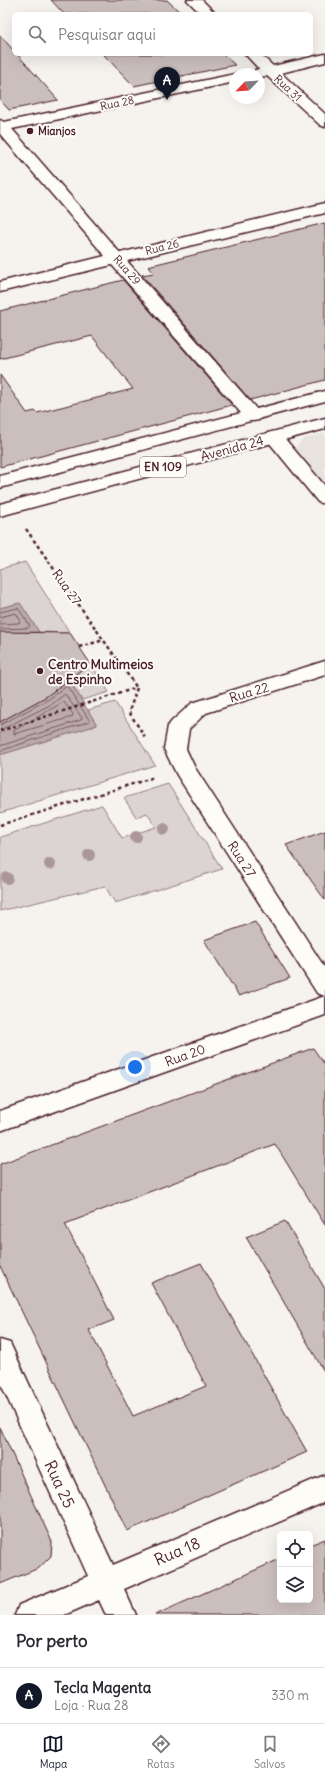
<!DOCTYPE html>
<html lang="pt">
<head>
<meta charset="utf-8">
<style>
  body { margin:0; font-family:Delius,sans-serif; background:#f2f2f3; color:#2b2b33 }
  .controls { position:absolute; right:12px; bottom:12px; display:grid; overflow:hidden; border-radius:6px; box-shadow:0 4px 16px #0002 }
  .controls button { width:36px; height:36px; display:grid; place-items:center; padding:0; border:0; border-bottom:1px solid #e1e1e2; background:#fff; color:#2b2b33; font:20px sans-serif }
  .compass { position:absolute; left:229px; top:68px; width:36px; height:36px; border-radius:50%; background:#fff; box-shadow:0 4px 16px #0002; rotate:245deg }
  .you { position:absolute; left:135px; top:1067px; width:14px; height:14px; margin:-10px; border:3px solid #fff; border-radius:50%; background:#1a73e8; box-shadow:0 0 0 6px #1a73e833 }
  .badge { display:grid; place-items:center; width:26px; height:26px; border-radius:50%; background:#111827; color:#fff; font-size:13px; font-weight:700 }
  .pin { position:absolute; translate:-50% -33px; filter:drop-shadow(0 1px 2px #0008) }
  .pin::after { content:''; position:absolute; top:21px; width:14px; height:12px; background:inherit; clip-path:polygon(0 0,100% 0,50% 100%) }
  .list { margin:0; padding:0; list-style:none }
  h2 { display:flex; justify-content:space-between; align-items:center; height:52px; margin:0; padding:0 16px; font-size:17px }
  h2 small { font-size:13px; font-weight:400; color:#7c7c81 }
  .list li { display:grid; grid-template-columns:26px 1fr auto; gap:12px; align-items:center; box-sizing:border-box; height:56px; padding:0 16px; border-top:1px solid #e1e1e2 }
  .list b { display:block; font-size:15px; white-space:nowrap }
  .list p { margin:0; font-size:13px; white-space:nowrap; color:#7c7c81 }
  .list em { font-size:13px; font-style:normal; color:#7c7c81 }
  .icon { flex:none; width:22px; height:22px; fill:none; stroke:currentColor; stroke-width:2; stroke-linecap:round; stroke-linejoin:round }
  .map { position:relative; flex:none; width:325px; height:1615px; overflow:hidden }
  .search { position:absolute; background:#fff; box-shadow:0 4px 16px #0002; left:12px; right:12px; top:12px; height:44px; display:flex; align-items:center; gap:10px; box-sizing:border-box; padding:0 14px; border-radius:6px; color:#7c7c81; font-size:15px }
  .sheet { height:108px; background:#fff }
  nav { display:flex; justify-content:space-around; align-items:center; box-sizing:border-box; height:56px; border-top:1px solid #e1e1e2; background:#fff; font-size:11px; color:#7c7c81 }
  nav a { display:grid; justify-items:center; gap:2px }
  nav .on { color:#111827 }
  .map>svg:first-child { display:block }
  .built { fill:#e9e3e0 }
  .green { fill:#dcd4d2; stroke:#937a7e }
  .water { fill:#bbabac; stroke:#8e7378 }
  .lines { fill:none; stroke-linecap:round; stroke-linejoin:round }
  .shore { stroke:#77575f; stroke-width:1 }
  .building { fill:#cbbfbe; stroke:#4a1f2b }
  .minor-casing { stroke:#4a1f2b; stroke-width:3 }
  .major-casing { stroke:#4a1f2b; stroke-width:3 }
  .path { stroke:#4a1f2b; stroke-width:2.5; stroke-dasharray:3.5 3; stroke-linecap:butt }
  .minor { fill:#fdfcf7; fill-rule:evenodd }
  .major { fill:#fdfcf7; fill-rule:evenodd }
  .tree { fill:#ab979a }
  .poi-dot { fill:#4a1f2b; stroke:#fdfcf7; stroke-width:1.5 }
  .labels { text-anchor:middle; stroke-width:4; stroke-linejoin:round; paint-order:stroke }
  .far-street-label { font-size:11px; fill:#4a1f2b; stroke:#fdfcf7 }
  .far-poi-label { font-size:11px; font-weight:bold; fill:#4a1f2b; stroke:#fdfcf7; text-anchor:start }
  .shield { fill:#fdfcf7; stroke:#806168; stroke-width:1 }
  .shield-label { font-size:12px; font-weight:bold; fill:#4a1f2b }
  .street-label { font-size:13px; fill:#4a1f2b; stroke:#fdfcf7 }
  .poi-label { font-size:13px; font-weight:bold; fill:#4a1f2b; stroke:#fdfcf7; text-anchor:start }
  .near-street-label { font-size:16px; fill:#4a1f2b; stroke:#fdfcf7 }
</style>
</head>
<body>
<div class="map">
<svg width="325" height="1615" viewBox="0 0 325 1615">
  <rect width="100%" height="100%" fill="#f6f3ef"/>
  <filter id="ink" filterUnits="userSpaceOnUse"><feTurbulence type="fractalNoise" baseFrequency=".025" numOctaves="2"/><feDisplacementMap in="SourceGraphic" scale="8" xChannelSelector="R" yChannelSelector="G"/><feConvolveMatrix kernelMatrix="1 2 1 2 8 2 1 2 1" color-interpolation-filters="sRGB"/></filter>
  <g filter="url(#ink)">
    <path class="built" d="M325,433V485L297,453L296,447L303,439Z"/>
    <path class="green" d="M25,562L70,633L39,632L20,603L0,608V569Z
      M90,663L109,692L82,700L69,680Z
      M115,702L155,765L0,813V755L97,725L88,710Z
      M168,784L222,869L115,903L105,886L0,911V837L102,805L122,838L156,827L147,813L136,817L124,798Z"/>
    <path class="water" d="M20,603L39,632L0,633V608Z
      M69,680L97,725L0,755V722L47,696Z"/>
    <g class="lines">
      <path class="shore" d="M0,612L18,608L30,626L28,628L0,629
        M0,617L16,613L21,621L19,623L0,624
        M64,702L73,714L72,717L14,734V731Z
        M0,725L49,699L67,686L90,721L0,751
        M0,730L52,704L65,694L82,718L81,720L0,746"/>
    </g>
    <path class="building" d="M51,0H167L182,14H64Z
      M0,35L14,51V54H17L58,100L9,110L0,100Z
      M103,54H223L235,65L134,86Z
      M325,223V380L250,400L142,275L154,273L148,266Z
      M123,280L232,405L0,467V375L27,413L35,411L37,413L133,389L92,336L0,359V311Z
      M0,632L70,633L90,663L47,696L0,722Z
      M325,831V900L286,845Z
      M255,922L290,978L239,996L204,940Z
      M313,1048L325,1065V1225L275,1144L65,1224L114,1320L89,1330L133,1416L206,1386L151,1283L201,1263L307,1452L127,1531L0,1266V1164Z
      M285,1221L325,1289V1373L246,1237Z
      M0,1427L52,1542L51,1556L39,1568L0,1584Z
      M325,1539V1615H155L280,1559V1600H310V1545Z"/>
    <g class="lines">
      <g class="minor-casing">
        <path id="minor" d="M187,0H202L216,14H201Z
          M245,54H260L273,66L325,54V62L281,73L325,114V127L320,125L267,76L260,77L259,74H253L255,70L259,69Z
          M235,74V82L12,129L120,253L325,203V213L127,261L259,412L262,416L259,420L253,421L247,420L112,265L0,292V282L105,256L0,134V120L4,122L235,74H237Z
          M274,432L280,433L325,486V504L318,502L268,441L265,437L268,433Z
          M325,661V675L206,713L189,729L186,749L195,768L325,968V996L317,993L177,775L164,749L168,726L172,721L192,703Z
          M0,1340L10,1343L113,1565L325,1475V1502L124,1589L136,1615H106L99,1600L64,1615H15L19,1605L88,1576L0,1382Z"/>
      </g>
      <g class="major-casing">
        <path id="major" d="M325,391V401L0,488V476Z
          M325,418V429L0,516V504Z
          M325,996V1015L0,1131V1111Z"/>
      </g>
      <path class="path" d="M26,529L137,688
        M79,647L104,640
        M137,688L129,712L145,737
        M0,731L136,688
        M0,825L155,777"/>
      <use href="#minor" class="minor"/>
      <use href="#major" class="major"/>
    </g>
    <g class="tree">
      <circle cx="164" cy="829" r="6"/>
      <circle cx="136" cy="837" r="6"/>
      <circle cx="89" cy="855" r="6"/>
      <circle cx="50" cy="864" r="6"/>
      <circle cx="7" cy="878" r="6"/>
    </g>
  </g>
  <g class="poi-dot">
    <circle cx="30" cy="131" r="4"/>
    <circle cx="40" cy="671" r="4"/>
  </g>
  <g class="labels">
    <g class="far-street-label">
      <text transform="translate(288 88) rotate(43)" y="4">Rua 31</text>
      <text transform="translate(117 103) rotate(-12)" y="4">Rua 28</text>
      <text transform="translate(162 247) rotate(-14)" y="4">Rua 26</text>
      <text transform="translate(127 270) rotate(49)" y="4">Rua 29</text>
    </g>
    <g class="far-poi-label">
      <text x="38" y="135">Mianjos</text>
    </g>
    <rect class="shield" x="140" y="457" width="46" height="20" rx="3"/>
    <g class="shield-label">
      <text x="163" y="471">EN 109</text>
    </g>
    <g class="street-label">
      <text transform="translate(232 448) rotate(-15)" y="5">Avenida 24</text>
      <text transform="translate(67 587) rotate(55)" y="5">Rua 27</text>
      <text transform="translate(249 692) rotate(-17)" y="5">Rua 22</text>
      <text transform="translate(242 859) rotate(57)" y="5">Rua 27</text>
      <text transform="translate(185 1055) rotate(-20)" y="5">Rua 20</text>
    </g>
    <g class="poi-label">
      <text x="48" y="669">Centro Multimeios<tspan x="48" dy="15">de Espinho</tspan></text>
    </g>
    <g class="near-street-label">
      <text transform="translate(60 1484) rotate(65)" y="6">Rua 25</text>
      <text transform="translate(177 1551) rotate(-23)" y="6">Rua 18</text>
    </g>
  </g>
</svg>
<div class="controls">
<button><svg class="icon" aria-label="locate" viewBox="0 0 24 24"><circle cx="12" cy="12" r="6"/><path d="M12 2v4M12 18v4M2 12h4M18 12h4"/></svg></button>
<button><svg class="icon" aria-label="layers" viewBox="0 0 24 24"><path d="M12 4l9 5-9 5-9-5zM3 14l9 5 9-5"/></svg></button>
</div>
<svg class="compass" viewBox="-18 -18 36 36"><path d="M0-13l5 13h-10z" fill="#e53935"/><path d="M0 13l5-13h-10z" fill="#7c7c81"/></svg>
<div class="you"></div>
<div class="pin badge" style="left:167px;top:100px">A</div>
<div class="search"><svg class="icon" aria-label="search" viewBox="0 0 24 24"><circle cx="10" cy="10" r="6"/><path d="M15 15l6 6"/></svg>Pesquisar aqui</div>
</div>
<section class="sheet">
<h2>Por perto<small></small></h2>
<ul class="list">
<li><span class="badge">A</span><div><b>Tecla Magenta</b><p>Loja · Rua 28</p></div><em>330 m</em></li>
</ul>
</section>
<nav>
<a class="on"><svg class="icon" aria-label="map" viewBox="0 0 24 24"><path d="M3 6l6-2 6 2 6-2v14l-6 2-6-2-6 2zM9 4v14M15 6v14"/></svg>Mapa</a>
<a><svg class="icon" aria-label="directions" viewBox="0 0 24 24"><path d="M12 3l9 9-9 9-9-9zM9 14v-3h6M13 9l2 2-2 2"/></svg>Rotas</a>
<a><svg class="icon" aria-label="saved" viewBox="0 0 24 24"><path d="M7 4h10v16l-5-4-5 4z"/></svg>Salvos</a>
</nav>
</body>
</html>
